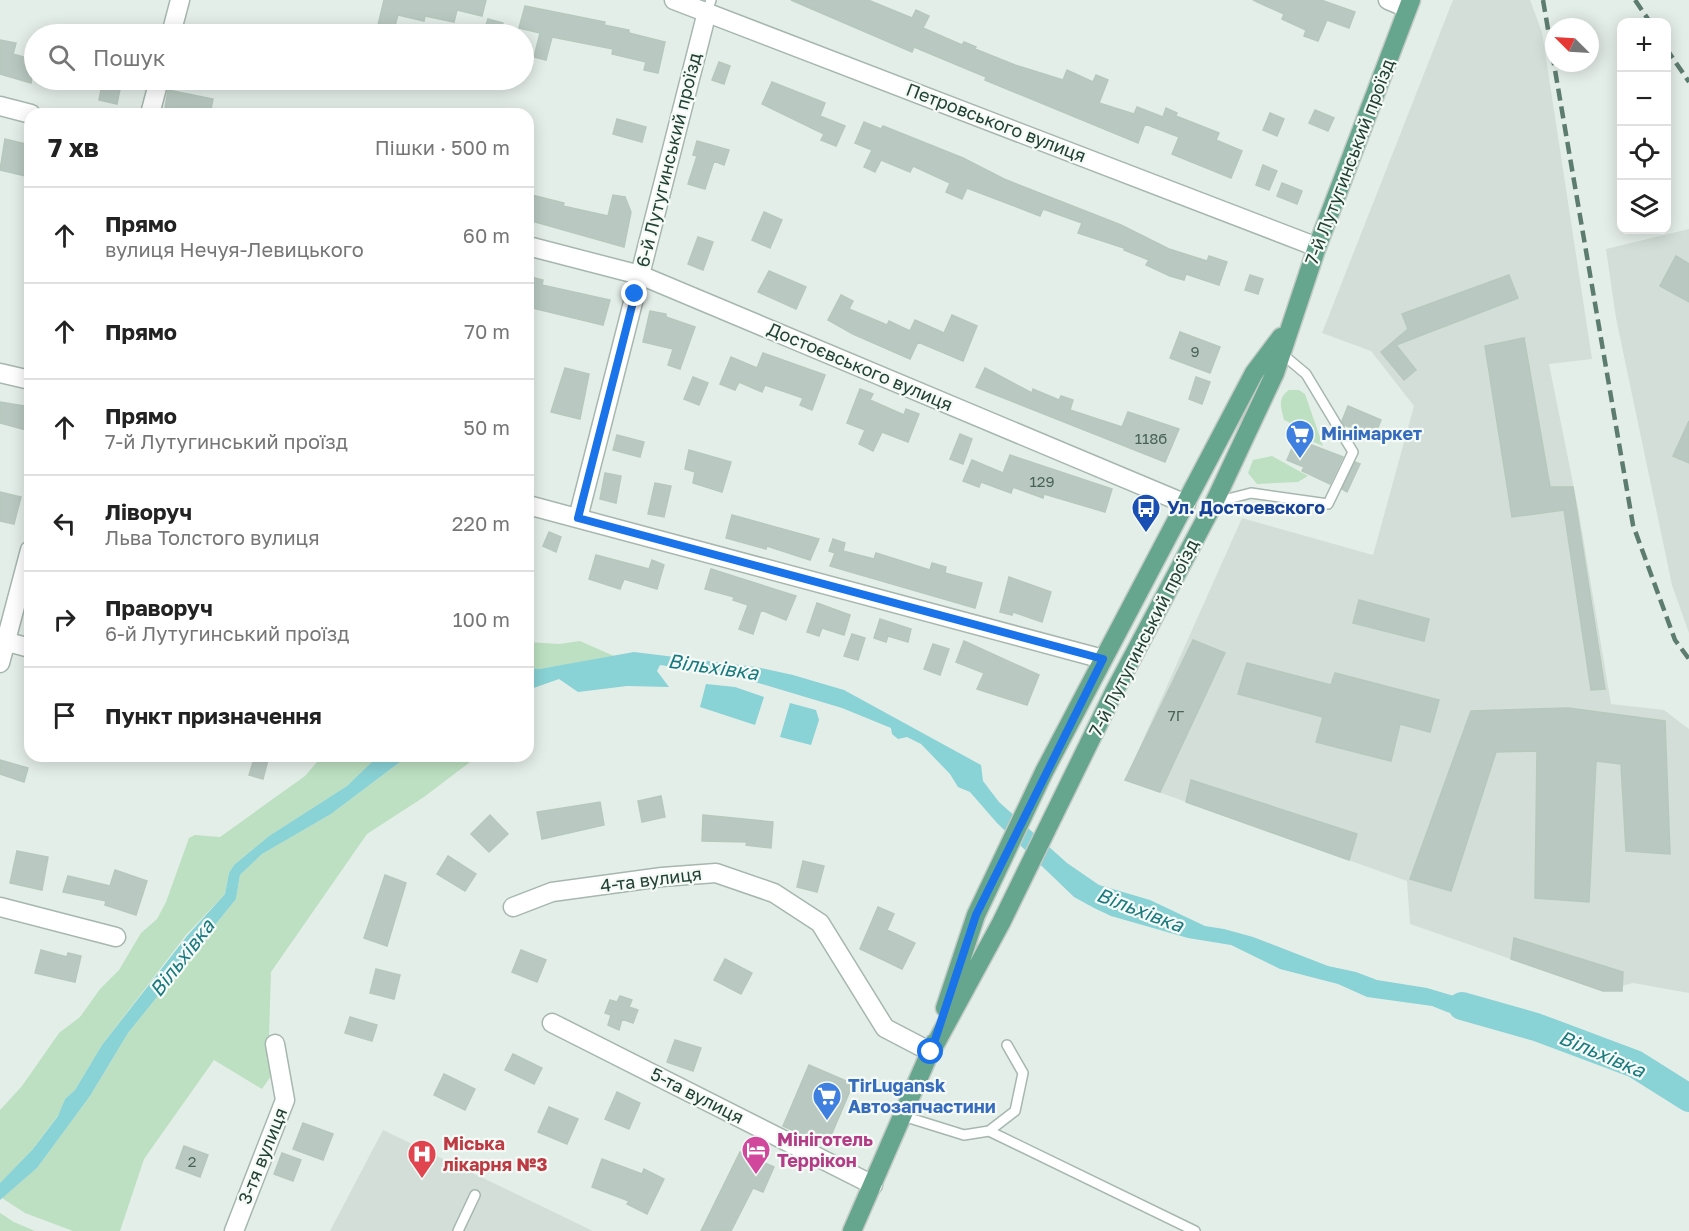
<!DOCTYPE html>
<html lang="uk">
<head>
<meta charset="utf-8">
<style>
  body { margin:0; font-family:"Golos Text",sans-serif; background:#f6f6f6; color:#222 }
  .controls { position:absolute; right:18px; top:18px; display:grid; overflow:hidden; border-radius:12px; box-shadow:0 3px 15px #0003 }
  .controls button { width:54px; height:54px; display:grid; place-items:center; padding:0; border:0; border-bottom:2px solid #e0e0e0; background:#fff; color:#222; font:30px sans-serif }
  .compass { position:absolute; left:1545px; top:18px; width:54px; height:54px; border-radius:50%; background:#fff; box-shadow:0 3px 15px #0003; rotate:294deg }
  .stop { position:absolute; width:18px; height:18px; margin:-14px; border:4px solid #1a73e8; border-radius:50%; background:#fff }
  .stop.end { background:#1a73e8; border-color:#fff; box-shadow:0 2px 6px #0008 }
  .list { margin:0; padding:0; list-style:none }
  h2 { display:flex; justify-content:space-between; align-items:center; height:78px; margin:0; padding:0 24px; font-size:26px }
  h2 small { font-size:20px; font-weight:400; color:#767676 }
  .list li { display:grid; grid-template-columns:39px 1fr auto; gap:18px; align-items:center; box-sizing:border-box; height:96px; padding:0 24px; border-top:2px solid #e0e0e0 }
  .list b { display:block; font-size:22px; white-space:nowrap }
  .list p { margin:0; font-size:20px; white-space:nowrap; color:#767676 }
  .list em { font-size:20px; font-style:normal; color:#767676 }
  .icon { flex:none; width:33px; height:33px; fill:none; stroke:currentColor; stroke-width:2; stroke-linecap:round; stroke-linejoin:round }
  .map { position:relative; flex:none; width:1689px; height:1231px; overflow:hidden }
  .search { position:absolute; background:#fff; box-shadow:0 3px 15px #0003; left:24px; top:24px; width:510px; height:66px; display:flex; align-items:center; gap:15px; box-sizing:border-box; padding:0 21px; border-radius:33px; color:#767676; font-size:22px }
  .panel { position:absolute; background:#fff; box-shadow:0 3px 15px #0003; left:24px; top:108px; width:510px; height:654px; border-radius:18px }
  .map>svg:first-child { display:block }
  .built { fill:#d2ded7 }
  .green { fill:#bce0c1 }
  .water { fill:#89d2d5 }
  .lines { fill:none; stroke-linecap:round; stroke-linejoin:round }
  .river { stroke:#89d2d5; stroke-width:28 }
  .building { fill:#b9c9c1; stroke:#b6c8be; stroke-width:1.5 }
  .service-casing { stroke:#a6b7af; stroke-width:12 }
  .minor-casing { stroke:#a6b7af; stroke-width:21 }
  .primary-casing { stroke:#c1cac6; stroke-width:21 }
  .service { stroke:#fff; stroke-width:9 }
  .minor { stroke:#fff; stroke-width:18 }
  .primary { stroke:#66a58e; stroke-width:18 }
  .rail { stroke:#5d7c70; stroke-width:4.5; stroke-dasharray:12 6; stroke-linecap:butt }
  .route { stroke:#1a73e8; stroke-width:8 }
  .labels { text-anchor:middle; stroke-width:4.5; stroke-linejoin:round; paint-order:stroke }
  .number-label { font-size:15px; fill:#486358 }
  .street-label { font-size:18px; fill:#224135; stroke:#f5faf7 }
  .shop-label { font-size:18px; font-weight:bold; fill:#366cbe; stroke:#f5faf7; text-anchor:start }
  .transit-label { font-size:18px; font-weight:bold; fill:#164399; stroke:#f5faf7; text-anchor:start }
  .hotel-label { font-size:18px; font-weight:bold; fill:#b23c85; stroke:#f5faf7; text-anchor:start }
  .health-label { font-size:18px; font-weight:bold; fill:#be3a42; stroke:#f5faf7; text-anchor:start }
  .water-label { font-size:20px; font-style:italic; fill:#197a80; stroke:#f5faf7 }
</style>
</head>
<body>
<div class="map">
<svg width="1689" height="1231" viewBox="0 0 1689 1231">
  <rect width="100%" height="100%" fill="#e4eee8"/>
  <path class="built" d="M1453,0H1530L1542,32L1592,359L1549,364L1579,513L1611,704L1664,710L1689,729V993L1633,983L1603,991L1410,924L1407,881L1125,780L1242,518L1373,555L1414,406L1371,351L1322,333Z
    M1689,229V633L1672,585L1616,318L1606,249Z
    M383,1130L593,1231H330Z"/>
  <path class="green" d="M1289,390H1299L1305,394L1323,446L1300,436L1302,428L1284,420C1281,407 1277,398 1289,390Z
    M1272,456L1308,476L1298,482L1257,484L1248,473L1253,460Z
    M580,641L614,656L539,669L528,668V642L559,644Z
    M322,756H378L347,786L269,836L234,865L229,873L225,894L186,935L102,1045L75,1090L65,1099L59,1114L33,1149L0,1183V1110L22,1086L59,1033L80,1017L100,989L119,970L141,933L157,919L166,902L189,838L195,835L220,837L305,776Z
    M408,756H478L424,797L367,834L271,972L269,1036L273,1073L262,1089L214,1060L144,1159L120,1231H73L25,1213L2,1198L37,1168L90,1096L128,1033L236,899L240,875L262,854L331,814Z
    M0,1213L14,1222L35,1231H0Z"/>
  <path class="water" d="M634,652L756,667L793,675L844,690L981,765L983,781L999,802L1067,863L1099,885L1150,900L1205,926L1224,929L1253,937L1328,966L1356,972L1377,980L1427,988L1501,1010L1498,1024L1447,1012L1432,1006L1367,997L1338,984L1280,969L1231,945L1188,938L1111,916L1094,908L1074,897L997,823L970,792L958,787L950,774L921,744L907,737L898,739L892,734L891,728L842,708L735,676L660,665L657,671L669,687L627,686L578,692L559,679L528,690L529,668L539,669Z
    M706,684L735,687L764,697L755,725L700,707Z
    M790,703L816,710L819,720L811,745L780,737Z
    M378,756H408L331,814L262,854L240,875L236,899L128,1033L90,1096L37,1168L0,1200V1183L33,1149L58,1116L65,1099L75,1090L102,1045L187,936L225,894L229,873L234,865L269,836L347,786Z"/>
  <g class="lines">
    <path class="river" d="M1462,1006L1536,1027L1635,1064L1689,1098"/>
  </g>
  <path class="building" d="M384,0H486L482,16L457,10L454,22L425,16L424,21L398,15L394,29L378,25Z
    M791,0H868L912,18L916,10L929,16L923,28L962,45L964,42L976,47L975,49L1015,65L1063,80L1067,70L1093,82L1096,75L1108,80L1099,103L1134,114L1137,107L1163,117L1166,108L1177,113L1176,116L1219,133L1216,140L1242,151L1231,178L1172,154L1179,137L1145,124L1138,143L985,80L986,77L914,47L912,52Z
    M1253,0H1321L1355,12L1349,28L1327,20L1318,41L1304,36L1306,30L1282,19L1284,14Z
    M525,6L605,22L604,25L629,30V33L665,42L658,73L644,70L646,62L612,54L613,49L552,37L546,60L534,57L540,33L519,28Z
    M488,19L503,23L499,34H483Z
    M0,40L16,43L13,54L34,60L31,83L0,74Z
    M719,62L730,66L724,84L712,80Z
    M103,80L121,84L117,104L99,100Z
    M772,82L825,103L820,116L845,126L836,146L821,140L824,134L762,104Z
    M168,90L213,99L210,114H164Z
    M1315,110L1334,118L1328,131L1309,123Z
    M1270,113L1284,119L1277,136L1263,130Z
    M617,119L646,127L642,142L613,134Z
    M864,122L881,129L883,126L963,158L1004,179L1121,225L1169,249L1207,261L1209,256L1227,262L1219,285L1186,274L1184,280L1170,276L1146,265L1149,260L1124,250V248L1078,233L1082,223L1043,209L1040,216L967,188L962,199L946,192L950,183L913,166L910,172L881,160L875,172L864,167L872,150L855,143Z
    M5,139L30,145V177L0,170Z
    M697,141L729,150L724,165L714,161L705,189L688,184L697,156L693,155Z
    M1263,165L1277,171L1269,190L1256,185Z
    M1282,183L1302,191L1297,204L1277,196Z
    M528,194L564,203L563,206L608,216L613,195L625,197L631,212L624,247L528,220Z
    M764,212L782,220L770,248L752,240Z
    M698,237L713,242L703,270L688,264Z
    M1676,256L1689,264V302L1660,286Z
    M769,271L806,287L796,309L758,292Z
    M1250,275L1263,279L1258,294L1245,290Z
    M1509,275L1518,298L1396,345L1416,370L1404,380L1381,352L1408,329L1402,314Z
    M531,277L543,280L542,285L610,300L603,325L528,307Z
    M841,295L853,301L849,309L887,325L889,321L910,331L915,320L944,333L952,315L977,326L963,361L918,342L910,359L853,334L828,320Z
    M650,311L666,314V317L695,327L680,369L668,365L673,349L643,342Z
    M1180,332L1220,347L1210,373L1170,358Z
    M1524,338L1550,487H1573L1605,689L1591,690L1564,510L1512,517L1485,346Z
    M763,353L825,375L812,410L800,405L803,398L765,385L762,392L739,382L735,390L720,384L731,357L757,368Z
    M565,368L589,374L580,419L551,412Z
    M985,368L1032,393L1033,389L1059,400L1061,396L1073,400L1070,410L1122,427L1128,412L1179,429L1165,462L976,387Z
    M693,377L708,383L699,405L684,399Z
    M1196,377L1210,382L1202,404L1189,399Z
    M860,389L873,394L870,400L904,415L906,409L919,414L908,442L882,432L873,451L859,444L865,430L847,423Z
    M0,402L30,407V431L0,423Z
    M1348,406L1381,420L1374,437L1344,425L1342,421Z
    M1689,421V463L1673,456Z
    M960,434L972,439L963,464L950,459Z
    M617,435L644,442L640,457L613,450Z
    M1296,439L1343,457L1330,484L1302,471L1304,467L1287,460Z
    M689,450L731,462L722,492L693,483L695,472L685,469Z
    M1010,455L1112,489L1105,512L1044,494L1043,498L1013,487L1011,493L981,482L979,487L963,481L972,460L1003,473Z
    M1355,462L1360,464L1347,492L1342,489Z
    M605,473L621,476L616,503L600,499Z
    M655,483L671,486L664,517L648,514Z
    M0,492L21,497L14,524L0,521Z
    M732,515L819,539L810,560L767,546L766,549L726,538Z
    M549,532L561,537L556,552L543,546Z
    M833,539L845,543L843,551L874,559L876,553L930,570L932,563L946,567L945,573L982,583L975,608L830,566L835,553L829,551Z
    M596,555L649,569L652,560L664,565L657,589L624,579L620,589L589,579Z
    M711,569L796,596L786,620L761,610L753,634L739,629L748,605L733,600L734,597L705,589Z
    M1009,577L1051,592L1042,622L1013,612L1012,615L1000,612Z
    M1359,600L1429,619L1424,641L1353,623Z
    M817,603L850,615L844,635L822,628L819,636L807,632Z
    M880,619L911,629L908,642L888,636L886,642L874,638Z
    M852,634L865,638L858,660L844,656Z
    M1193,640L1225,653L1160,792L1125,780Z
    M964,641L1039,675L1027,705L977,689L984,673L956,662Z
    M933,644L949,649L940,675L924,669Z
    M1247,663L1331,685L1335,673L1439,700L1430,732L1400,724L1391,761L1316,742L1323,717L1238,694Z
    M1568,708L1665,721L1670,854L1626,851L1621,764L1596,761L1589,902L1535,898L1537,751L1496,752L1451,891L1410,879L1471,711Z
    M255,756H269L263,779L249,775Z
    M0,760L28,768L24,782L0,774Z
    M1191,780L1357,834L1349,860L1186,802Z
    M661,796L665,817L642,822L638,801Z
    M600,802L604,825L542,839L537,812Z
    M490,815L508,834L489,852L471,834Z
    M703,815L773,822L771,848L746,845L747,842L702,841Z
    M17,851L48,857L42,890L10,883Z
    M448,856L476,874L465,891L437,874Z
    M803,861L824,866L817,892L797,887Z
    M115,870L147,881L136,915L105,905L106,901L63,892L68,876L110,886Z
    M385,875L406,883L387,946L364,938Z
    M878,907L894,914L887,930L915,943L902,969L860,949Z
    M1514,938L1623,972L1622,991H1603L1511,959Z
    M41,950L67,957L68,953L81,956L75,982L35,973Z
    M521,950L546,960L537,982L512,972Z
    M725,959L752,973L741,994L714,980Z
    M376,969L400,975L394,999L370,993Z
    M620,996L632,1000L629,1007L638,1010L633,1023L622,1019L619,1030L608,1025L611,1015L605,1013L610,1000L617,1002Z
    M350,1017L377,1025L372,1041L345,1033Z
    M675,1040L701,1048L693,1071L667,1062Z
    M513,1054L542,1068L534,1084L505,1070Z
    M809,1065L853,1084L827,1145L783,1126Z
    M444,1074L475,1089L465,1110L434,1095Z
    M617,1092L640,1103L629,1129L605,1119Z
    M549,1107L578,1119L567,1144L538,1132Z
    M303,1123L333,1134L323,1160L293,1149Z
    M184,1146L208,1155L200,1177L176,1168Z
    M740,1152L774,1167L763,1192L753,1188L731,1231H701Z
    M282,1153L301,1160L293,1181L274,1174Z
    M602,1159L642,1174L644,1169L664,1179L647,1214L627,1204L629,1201L592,1187Z"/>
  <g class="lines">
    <g class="service-casing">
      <path id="service" d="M707,12L711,0
        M1216,502L1251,493L1328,504L1353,452L1306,374L1281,353
        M903,1116L964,1135L989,1131L1015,1111L1023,1073L1007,1045
        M989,1131L1195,1231
        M458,1231L475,1195"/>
    </g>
    <g class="minor-casing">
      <path id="minor" d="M674,0L1317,247
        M1388,0L1407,8
        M171,34L180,0
        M0,106L31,114
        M150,114L159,80
        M528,246L640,275L1186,504
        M0,373L30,380
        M528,505L1103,659
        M578,518L707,12
        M0,640L30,648
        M0,663L30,550
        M0,907L116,937
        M513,907L552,892L662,877L716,873L774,893L820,923L885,1028L931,1052
        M552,1023L873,1185
        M234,1231L285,1100L275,1044"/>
    </g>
    <g class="primary-casing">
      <path id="primary" d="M945,1008L976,915L1044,772L1254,373L1281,337
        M931,1052L1001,923L1114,692L1214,503L1275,373L1317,247L1411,0
        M852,1231L934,1043"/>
    </g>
    <use href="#service" class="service"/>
    <use href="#minor" class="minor"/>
    <use href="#primary" class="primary"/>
    <path class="rail" d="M1543,0L1633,525L1675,640L1689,659
      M1635,0L1650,22
      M1666,48L1689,82"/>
  </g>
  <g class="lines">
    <path class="route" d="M635,294L578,518L1103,659L976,915L931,1052"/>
  </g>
  <defs>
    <g id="supermarket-pin" transform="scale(1.5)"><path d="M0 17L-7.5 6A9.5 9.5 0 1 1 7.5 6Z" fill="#3f7fe0" stroke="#f5faf7"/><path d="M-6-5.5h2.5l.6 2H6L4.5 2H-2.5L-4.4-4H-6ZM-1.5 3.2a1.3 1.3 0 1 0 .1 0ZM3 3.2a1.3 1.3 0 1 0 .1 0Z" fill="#fff"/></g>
    <g id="bus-pin" transform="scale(1.5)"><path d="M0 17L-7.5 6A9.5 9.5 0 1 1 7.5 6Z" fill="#1a4fb4" stroke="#f5faf7"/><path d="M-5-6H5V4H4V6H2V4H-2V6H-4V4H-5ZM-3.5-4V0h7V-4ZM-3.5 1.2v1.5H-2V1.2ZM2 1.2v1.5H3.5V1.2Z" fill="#fff"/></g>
    <g id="hotel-pin" transform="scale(1.5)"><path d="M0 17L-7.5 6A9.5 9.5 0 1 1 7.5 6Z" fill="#d1479c" stroke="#f5faf7"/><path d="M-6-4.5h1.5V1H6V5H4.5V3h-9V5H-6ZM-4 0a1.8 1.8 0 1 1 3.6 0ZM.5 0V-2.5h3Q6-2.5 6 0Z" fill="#fff"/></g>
    <g id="hospital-pin" transform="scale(1.5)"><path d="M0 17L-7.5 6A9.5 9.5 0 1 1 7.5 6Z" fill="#e0444e" stroke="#f5faf7"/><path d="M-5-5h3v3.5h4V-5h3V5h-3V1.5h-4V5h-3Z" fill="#fff"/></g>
  </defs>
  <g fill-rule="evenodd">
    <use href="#supermarket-pin" x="1300" y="434"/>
    <use href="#bus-pin" x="1146" y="508"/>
    <use href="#supermarket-pin" x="827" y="1096"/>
    <use href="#hotel-pin" x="756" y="1150"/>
    <use href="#hospital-pin" x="422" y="1154"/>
  </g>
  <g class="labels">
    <g class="number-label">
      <text x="1195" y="357">9</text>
      <text x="1151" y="444">118б</text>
      <text x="1042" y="487">129</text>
      <text x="1176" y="721">7Г</text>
      <text x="192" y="1167">2</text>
    </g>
    <g class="street-label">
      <text transform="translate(996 123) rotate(21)" y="6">Петровського вулиця</text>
      <text transform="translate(669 160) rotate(-76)" y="6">6-й Лутугинський проїзд</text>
      <text transform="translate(1350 162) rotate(-69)" y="6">7-й Лутугинський проїзд</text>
      <text transform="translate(860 367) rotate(23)" y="6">Достоєвського вулиця</text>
      <text transform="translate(1144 638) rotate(-63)" y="6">7-й Лутугинський проїзд</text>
      <text transform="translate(651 880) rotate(-7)" y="6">4-та вулиця</text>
      <text transform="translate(697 1096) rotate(27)" y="6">5-та вулиця</text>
      <text transform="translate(263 1156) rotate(-68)" y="6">3-тя вулиця</text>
    </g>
    <g class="shop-label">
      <text x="1321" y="440">Мінімаркет</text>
      <text x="848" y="1092">TirLugansk<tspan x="848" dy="21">Автозапчастини</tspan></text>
    </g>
    <g class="transit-label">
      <text x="1167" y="514">Ул. Достоевского</text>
    </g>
    <g class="hotel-label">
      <text x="777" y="1146">Мініготель<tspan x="777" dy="21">Террікон</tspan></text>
    </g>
    <g class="health-label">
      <text x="443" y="1150">Міська<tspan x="443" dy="21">лікарня №3</tspan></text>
    </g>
    <g class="water-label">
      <text transform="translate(713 667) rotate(8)" y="7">Вільхівка</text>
      <text transform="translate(1140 910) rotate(21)" y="7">Вільхівка</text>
      <text transform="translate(182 958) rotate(-52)" y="7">Вільхівка</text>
      <text transform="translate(1602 1054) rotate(23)" y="7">Вільхівка</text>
    </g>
  </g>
</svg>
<div class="controls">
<button>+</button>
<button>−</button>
<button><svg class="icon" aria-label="locate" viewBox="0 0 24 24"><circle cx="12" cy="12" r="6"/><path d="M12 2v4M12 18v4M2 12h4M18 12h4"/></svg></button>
<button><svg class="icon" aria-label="layers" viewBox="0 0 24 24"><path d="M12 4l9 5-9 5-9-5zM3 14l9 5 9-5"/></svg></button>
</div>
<svg class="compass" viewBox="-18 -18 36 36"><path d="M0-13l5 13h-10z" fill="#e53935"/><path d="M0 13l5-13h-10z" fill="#767676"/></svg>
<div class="stop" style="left:931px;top:1052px"></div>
<div class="stop end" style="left:635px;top:294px"></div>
<div class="search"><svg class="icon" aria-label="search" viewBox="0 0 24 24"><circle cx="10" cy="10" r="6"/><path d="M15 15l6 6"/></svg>Пошук</div>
<section class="panel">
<h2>7 хв<small>Пішки · 500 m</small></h2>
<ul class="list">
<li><svg class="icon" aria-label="ahead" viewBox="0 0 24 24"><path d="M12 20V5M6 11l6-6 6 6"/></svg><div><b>Прямо</b><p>вулиця Нечуя-Левицького</p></div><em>60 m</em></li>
<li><svg class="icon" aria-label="ahead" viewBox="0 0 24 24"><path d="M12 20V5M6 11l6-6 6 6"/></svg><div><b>Прямо</b></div><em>70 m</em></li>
<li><svg class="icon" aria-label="ahead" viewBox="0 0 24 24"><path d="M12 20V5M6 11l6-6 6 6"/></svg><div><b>Прямо</b><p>7-й Лутугинський проїзд</p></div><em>50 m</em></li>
<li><svg class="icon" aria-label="left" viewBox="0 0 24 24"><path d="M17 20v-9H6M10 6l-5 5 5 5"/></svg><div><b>Ліворуч</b><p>Льва Толстого вулиця</p></div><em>220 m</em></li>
<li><svg class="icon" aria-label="right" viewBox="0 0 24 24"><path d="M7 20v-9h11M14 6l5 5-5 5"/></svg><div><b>Праворуч</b><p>6-й Лутугинський проїзд</p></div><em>100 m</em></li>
<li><svg class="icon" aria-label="arrive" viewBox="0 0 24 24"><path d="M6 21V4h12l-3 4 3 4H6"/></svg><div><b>Пункт призначення</b></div></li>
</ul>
</section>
</div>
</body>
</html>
